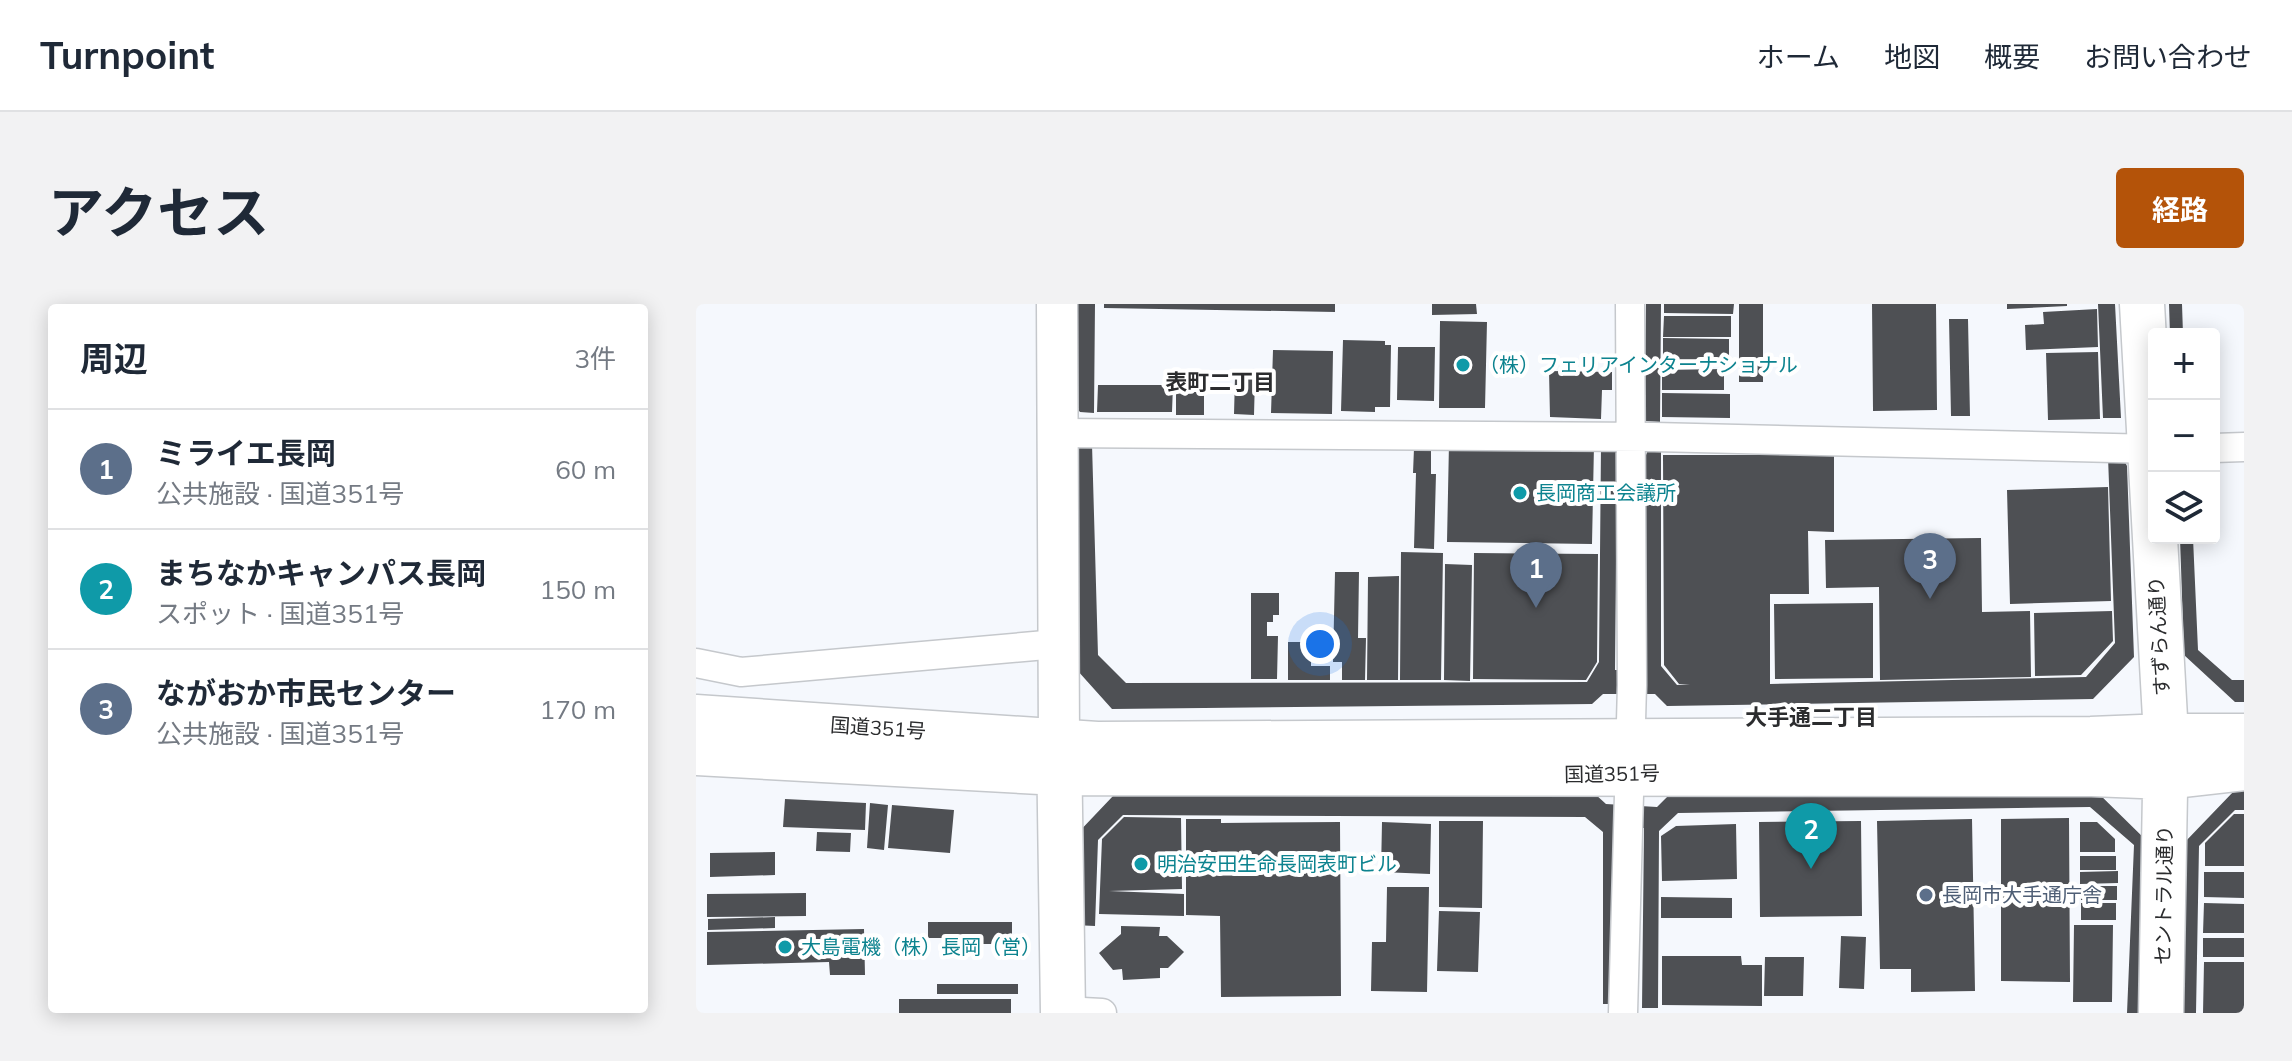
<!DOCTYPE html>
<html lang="ja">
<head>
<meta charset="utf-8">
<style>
  body { margin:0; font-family:Mulish,"Noto Sans JP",sans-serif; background:#f2f2f3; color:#1f2937 }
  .controls { position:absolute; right:24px; top:24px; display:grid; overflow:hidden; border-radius:8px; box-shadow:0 4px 20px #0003 }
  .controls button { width:72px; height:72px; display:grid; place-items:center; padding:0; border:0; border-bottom:2px solid #e0e1e3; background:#fff; color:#1f2937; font:40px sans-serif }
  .you { position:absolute; left:624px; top:340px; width:28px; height:28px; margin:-20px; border:6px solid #fff; border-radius:50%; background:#1a73e8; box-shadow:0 0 0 12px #1a73e833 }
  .badge { display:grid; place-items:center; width:52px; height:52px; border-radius:50%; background:#b45309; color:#fff; font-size:26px; font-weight:700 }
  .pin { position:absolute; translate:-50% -66px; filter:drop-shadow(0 2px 4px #0008) }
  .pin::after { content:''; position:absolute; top:42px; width:28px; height:24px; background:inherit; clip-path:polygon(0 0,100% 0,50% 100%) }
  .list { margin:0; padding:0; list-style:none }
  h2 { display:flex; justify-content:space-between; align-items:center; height:104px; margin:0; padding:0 32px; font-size:34px }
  h2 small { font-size:26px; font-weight:400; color:#747a83 }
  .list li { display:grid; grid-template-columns:52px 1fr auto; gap:24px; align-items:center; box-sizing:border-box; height:120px; padding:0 32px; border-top:2px solid #e0e1e3 }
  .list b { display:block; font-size:30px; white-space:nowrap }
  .list p { margin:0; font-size:26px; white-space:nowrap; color:#747a83 }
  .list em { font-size:26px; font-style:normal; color:#747a83 }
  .icon { flex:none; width:44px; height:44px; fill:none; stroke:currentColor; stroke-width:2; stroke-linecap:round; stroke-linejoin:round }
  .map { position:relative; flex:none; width:1548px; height:709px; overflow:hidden; border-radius:8px }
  header { display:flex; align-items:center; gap:48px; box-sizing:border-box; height:112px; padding:0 40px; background:#fff; border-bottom:2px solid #e0e1e3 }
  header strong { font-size:38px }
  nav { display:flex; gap:44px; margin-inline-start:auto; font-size:28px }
  .intro { display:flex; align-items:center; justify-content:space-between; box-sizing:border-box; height:192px; padding:0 48px }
  h1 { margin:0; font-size:56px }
  .button { padding:20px 36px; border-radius:8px; background:#b45309; color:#fff; font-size:28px; font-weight:700 }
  main { display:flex; gap:48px; padding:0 48px }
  aside { flex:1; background:#fff; border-radius:8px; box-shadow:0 4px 20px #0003 }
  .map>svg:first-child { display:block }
  .building { fill:#4e5054 }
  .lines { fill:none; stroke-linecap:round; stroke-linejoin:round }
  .street-casing { stroke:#c5c8cc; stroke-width:31 }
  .secondary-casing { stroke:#c5c8cc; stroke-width:43 }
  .primary-casing { stroke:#c5c8cc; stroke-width:47 }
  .highway-casing { stroke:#c5c8cc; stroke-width:47 }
  .street { stroke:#fff; stroke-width:28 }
  .secondary { stroke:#fff; stroke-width:40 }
  .primary { stroke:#fff; stroke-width:44 }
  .highway { stroke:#fff; stroke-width:44 }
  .culture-dot { fill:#0f9aa8; stroke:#fff; stroke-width:3 }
  .service-dot { fill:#5c6f8a; stroke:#fff; stroke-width:3 }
  .labels { text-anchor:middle; stroke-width:8; stroke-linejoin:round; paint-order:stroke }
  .culture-label { font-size:20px; fill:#0d838f; stroke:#fff; text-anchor:start }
  .street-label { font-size:20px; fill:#2b2c2e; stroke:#fff }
  .service-label { font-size:20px; fill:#4e5e75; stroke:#fff; text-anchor:start }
  .neighbourhood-label { font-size:22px; font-weight:bold; fill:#2b2c2e; stroke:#fff }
</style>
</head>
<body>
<header>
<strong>Turnpoint</strong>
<nav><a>ホーム</a><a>地図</a><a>概要</a><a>お問い合わせ</a></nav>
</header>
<div class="intro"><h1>アクセス</h1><a class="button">経路</a></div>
<main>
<aside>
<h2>周辺<small>3件</small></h2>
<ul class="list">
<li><span class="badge" style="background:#5c6f8a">1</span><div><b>ミライエ長岡</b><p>公共施設 · 国道351号</p></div><em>60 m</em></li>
<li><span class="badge" style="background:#0f9aa8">2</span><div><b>まちなかキャンパス長岡</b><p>スポット · 国道351号</p></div><em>150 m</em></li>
<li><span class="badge" style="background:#5c6f8a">3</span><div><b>ながおか市民センター</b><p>公共施設 · 国道351号</p></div><em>170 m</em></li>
</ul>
</aside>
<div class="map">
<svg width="1548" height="709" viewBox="0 0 1548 709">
  <rect width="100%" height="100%" fill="#f5f8fd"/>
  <path class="building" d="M381,0H399L398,109L384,108L379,102Z
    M408,0H639V8L408,4Z
    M736,0H780L781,10L736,11Z
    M950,0H965L964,118L948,117Z
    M968,0H1038L1037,10L968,9Z
    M1043,0H1067V78H1043Z
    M1176,0H1240L1241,106L1177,107Z
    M1311,0H1371V2L1311,5Z
    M1402,0H1419L1425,114H1407Z
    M1473,0H1486L1487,30H1474Z
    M1401,5L1402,43L1330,46L1329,21L1348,20L1347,8Z
    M968,12H1035V33H967Z
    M1253,15H1272L1274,112H1255Z
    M744,17L791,18L789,104H743Z
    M967,34L1033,35V62L967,61Z
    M647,36L689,37V41H695L694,103H679V108L645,107Z
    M702,43H739L738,97L701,96Z
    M577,46L637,47L636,110L575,109Z
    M1402,48L1404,115L1352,116L1350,49Z
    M1028,65V86H966V66Z
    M853,67L916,68V86H906L905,115L854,113Z
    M539,73L559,74L558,111L538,110Z
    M480,79H508V111H480Z
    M402,81H477L476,108H401Z
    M966,89L1034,90V114L966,113Z
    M753,139L898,141L896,240L751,238Z
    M383,140H396L402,351L430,379L891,378L903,358L905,142H917L921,149L919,366H949L950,151L952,146L965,145V362L981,381L994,380H983L968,361L967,151H1138V228L1112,227L1113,290H1074V380L1390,373L1419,339L1412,153L1427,154L1431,162L1438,353L1397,395L971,402L959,390H907L896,400L416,405L381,366L378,148Z
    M718,144H735V170H740L738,245L718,244L720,169H717Z
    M1412,183L1415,297L1314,300L1311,186Z
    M1285,234L1286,308L1334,307L1335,373L1184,376L1183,283L1130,284L1129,236Z
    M1484,234H1497L1502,346L1536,376H1548V398H1539L1488,351Z
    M705,248L747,249L745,376H704Z
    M778,249L902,250L901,358L890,376L777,375Z
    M749,260L776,261L774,377L748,376Z
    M639,268H663L662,334H670L669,376H646V358H637Z
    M703,272L702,376H671L672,273Z
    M555,289H583V311H577V318H571V332H582L581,375H555Z
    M1177,299V374L1079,375L1078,300Z
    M1416,307L1417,337L1385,371L1339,372L1338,309Z
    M592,338H615V362H634V376H592Z
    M1397,484L1454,540L1445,709H1431L1438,541L1394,503L982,509L963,527L962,704H946L948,524H918L917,700H907V528L889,513L427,511L402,536L399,622L378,621L379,532L417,492L899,490L910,500L961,503L973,491Z
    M1538,487H1548V506H1539L1503,542L1500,709H1484L1488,539Z
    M89,495L170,499L169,526L87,523Z
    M174,499L192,501L188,546L171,544Z
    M196,501L258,506L254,549L192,544Z
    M1538,510H1548V562H1509V539Z
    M428,513L485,514L486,585L413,587L488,590V612L403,610L406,535Z
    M1373,514L1374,678L1305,677V515Z
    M490,515H525V519L644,518L645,692L525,693L524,612L490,611Z
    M1276,515L1279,687L1215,688V665H1184L1181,517Z
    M743,517H787L786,604L743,603Z
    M1165,517L1166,612L1064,613L1063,518Z
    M686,518L735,520L734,570L685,568Z
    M1384,518H1401L1419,535V548H1384Z
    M1040,520L1041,575L966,577L965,532L980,522Z
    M121,528L155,529L154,548L120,547Z
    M79,548V571L14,573V549Z
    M1384,552H1420V566H1384Z
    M1422,567V579L1384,580V568Z
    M1508,568H1548V594L1508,593Z
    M1385,582H1421V596H1385Z
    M691,583H733L731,688L675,687L676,638H690Z
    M110,589V612L11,613V590Z
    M965,593L1036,594V614H965Z
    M1385,599H1420V616H1385Z
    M1508,599L1548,600V629H1507Z
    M743,607L784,608L782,668L741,667Z
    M79,613V624L12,626V615Z
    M232,618H316V640H274V634H232Z
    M1378,621H1417L1416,698H1377Z
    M425,622L464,623L463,632H471L488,648L472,664H464V674L427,676L426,665L417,666L403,649L425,630Z
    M168,625L169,671H134L133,658L11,661V628Z
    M1145,632L1170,633L1168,685L1143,684Z
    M1507,634H1548V653H1507Z
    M966,652H1045L1046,661H1066V702L966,701Z
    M1069,653H1108L1107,692H1068Z
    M1508,658H1548V709H1507Z
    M241,680H322V690H241Z
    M203,695H315V709H203Z"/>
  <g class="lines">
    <g class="street-casing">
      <path id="street" d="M362,129L958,133L1458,145
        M1518,144L1548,143
        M0,359L45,368L361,340
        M367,707L406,709
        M927,709L936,381L934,0"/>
    </g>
    <g class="secondary-casing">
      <path id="secondary" d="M361,0L363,437"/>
    </g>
    <g class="primary-casing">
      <path id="primary" d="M1470,432H1548
        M1470,473L1548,464"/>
    </g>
    <g class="highway-casing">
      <path id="highway" d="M1446,0L1470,432L1465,709
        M0,413L401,440L1395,435L1470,432
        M363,439L367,709
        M0,449L363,469L1396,470L1470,473"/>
    </g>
    <use href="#street" class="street"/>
    <use href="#secondary" class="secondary"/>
    <use href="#primary" class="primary"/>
    <use href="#highway" class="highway"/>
  </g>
  <g class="culture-dot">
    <circle cx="767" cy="61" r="8"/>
    <circle cx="824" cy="189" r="8"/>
    <circle cx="445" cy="560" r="8"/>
    <circle cx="89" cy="643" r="8"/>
  </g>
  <circle class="service-dot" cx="1230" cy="591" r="8"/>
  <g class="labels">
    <g class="culture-label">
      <text x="783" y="68">（株）フェリアインターナショナル</text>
      <text x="840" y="196">長岡商工会議所</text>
      <text x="461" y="567">明治安田生命長岡表町ビル</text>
      <text x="105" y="650">大島電機（株）長岡（営）</text>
    </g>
    <g class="street-label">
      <text transform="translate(1463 332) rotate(-93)" y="7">すずらん通り</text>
      <text transform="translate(182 424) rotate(4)" y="7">国道351号</text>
      <text transform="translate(916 470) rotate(-1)" y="7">国道351号</text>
      <text transform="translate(1468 591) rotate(-89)" y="7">セントラル通り</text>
    </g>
    <g class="service-label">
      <text x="1246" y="598">長岡市大手通庁舎</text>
    </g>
    <g class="neighbourhood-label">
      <text x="524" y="86">表町二丁目</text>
      <text x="1115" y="421">大手通二丁目</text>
    </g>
  </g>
</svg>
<div class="controls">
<button>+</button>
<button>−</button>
<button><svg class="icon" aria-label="layers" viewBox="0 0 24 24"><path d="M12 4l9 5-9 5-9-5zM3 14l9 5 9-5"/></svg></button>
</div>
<div class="you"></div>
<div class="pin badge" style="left:840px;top:304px;background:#5c6f8a">1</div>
<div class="pin badge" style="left:1115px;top:565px;background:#0f9aa8">2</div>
<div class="pin badge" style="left:1234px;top:295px;background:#5c6f8a">3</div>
</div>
</main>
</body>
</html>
